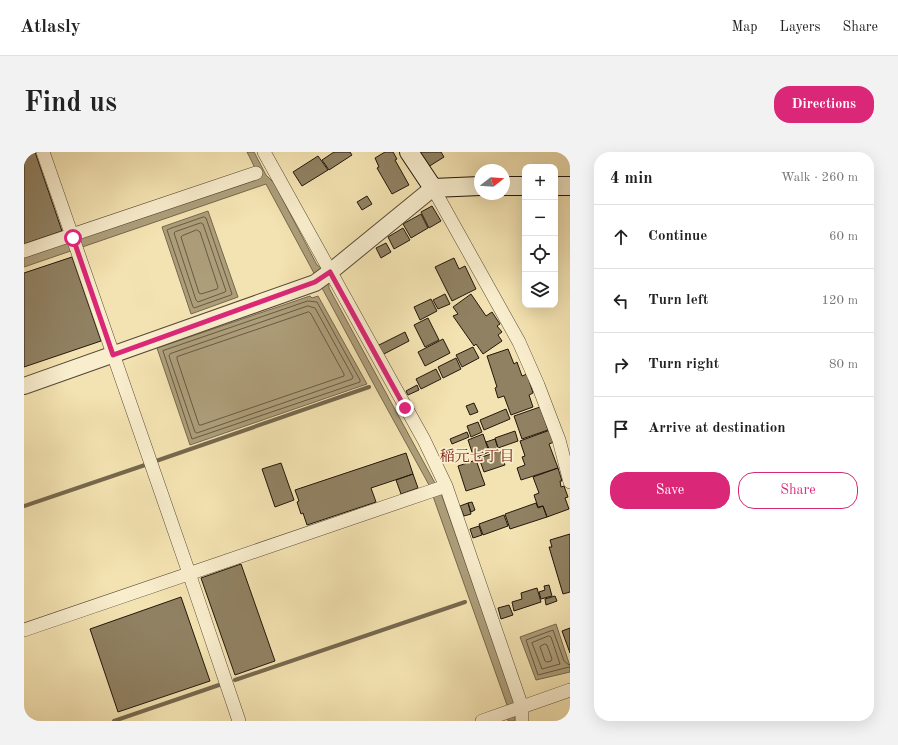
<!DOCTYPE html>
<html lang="en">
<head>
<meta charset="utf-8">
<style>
  body { margin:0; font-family:"Old Standard TT","Noto Serif JP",serif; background:#f2f2f2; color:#222 }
  .controls { position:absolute; right:12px; top:12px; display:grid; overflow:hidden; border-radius:8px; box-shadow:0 4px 16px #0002 }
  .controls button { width:36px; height:36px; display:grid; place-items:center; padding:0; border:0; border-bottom:1px solid #e0e0e0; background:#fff; color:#222; font:20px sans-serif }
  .compass { position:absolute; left:450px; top:12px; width:36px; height:36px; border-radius:50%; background:#fff; box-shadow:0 4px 16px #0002; rotate:73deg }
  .stop { position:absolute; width:12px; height:12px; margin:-9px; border:3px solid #db2777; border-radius:50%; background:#fff }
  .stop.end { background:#db2777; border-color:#fff; box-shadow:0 1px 4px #0008 }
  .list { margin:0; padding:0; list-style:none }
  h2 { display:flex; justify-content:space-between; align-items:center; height:52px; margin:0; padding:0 16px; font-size:17px }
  h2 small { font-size:13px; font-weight:400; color:#767676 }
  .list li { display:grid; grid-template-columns:26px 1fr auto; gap:12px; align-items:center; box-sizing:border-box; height:64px; padding:0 16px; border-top:1px solid #e0e0e0 }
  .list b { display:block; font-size:15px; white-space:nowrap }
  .list em { font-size:13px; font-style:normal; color:#767676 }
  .actions { display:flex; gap:8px; padding:12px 16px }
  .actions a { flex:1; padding:9px 0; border:1px solid #db2777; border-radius:16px; text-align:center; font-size:14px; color:#db2777 }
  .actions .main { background:#db2777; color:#fff }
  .icon { flex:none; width:22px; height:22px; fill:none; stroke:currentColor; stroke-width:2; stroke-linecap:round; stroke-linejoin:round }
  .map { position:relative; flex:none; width:546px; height:569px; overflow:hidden; border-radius:16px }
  header { display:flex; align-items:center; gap:24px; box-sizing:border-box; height:56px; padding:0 20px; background:#fff; border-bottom:1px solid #e0e0e0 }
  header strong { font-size:19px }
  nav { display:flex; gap:22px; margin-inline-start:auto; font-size:14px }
  .intro { display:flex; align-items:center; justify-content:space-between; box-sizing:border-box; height:96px; padding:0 24px }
  h1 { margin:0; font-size:28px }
  .button { padding:10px 18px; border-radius:16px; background:#db2777; color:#fff; font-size:14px; font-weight:700 }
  main { display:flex; gap:24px; padding:0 24px }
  aside { flex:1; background:#fff; border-radius:16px; box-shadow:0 4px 16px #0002 }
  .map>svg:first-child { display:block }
  .water { fill:#ad9e7a; stroke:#76684e }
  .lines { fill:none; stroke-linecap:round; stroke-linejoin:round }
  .shore { stroke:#685a43; stroke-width:1 }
  .stream { stroke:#76684e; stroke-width:4 }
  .building { fill:#908162; stroke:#23170c }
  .minor-casing { stroke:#574a36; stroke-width:14 }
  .tertiary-casing { stroke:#574a36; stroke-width:18 }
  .secondary-casing { stroke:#23170c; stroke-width:20 }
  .minor { stroke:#f8edcd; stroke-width:13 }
  .tertiary { stroke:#f8edcd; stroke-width:16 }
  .secondary { stroke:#f8edcd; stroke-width:18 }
  .route { stroke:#db2777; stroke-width:5 }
  .labels { text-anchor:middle; stroke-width:3.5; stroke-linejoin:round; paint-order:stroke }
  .neighbourhood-label { font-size:15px; fill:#7a1f14; stroke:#f8edcd }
</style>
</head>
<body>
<header>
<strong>Atlasly</strong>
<nav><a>Map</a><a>Layers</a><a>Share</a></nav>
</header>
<div class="intro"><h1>Find us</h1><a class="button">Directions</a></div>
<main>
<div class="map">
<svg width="546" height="569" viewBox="0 0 546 569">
  <rect width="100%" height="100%" fill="#f4e3b2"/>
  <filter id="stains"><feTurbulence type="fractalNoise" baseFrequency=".005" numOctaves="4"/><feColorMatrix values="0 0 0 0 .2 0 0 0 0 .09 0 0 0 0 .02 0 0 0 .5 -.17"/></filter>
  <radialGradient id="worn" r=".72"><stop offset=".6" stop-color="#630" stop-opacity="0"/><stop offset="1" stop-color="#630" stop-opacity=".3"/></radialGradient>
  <path class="water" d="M223,0H230L242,23L250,31L293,113C301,118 305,126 305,136L418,344L491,552V569H484L483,553L405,333L354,240L242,32L0,115V106L45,90L231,16Z
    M184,59L214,145L167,162L138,75Z
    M286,144L288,146L294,144L343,232L166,293L133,196Z
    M532,472L546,514V520L512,528L496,485Z"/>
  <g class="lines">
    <path class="shore" d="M180,65L182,66L208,142L207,143L170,156L169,155L143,78L145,77Z
      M177,71L179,72L202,139L201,140L174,150L172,148L150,81L151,80Z
      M173,78L176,80L194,135L193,137L177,142L175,141L157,85L158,84Z
      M284,149L293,150L336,228V230L168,287L139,199Z
      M284,154L291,156L329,225L328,227L173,281L171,280L145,204L146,202Z
      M285,160L287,162L320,222V224L177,273H175L153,207V205Z
      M525,484L527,485L536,512L518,517L508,491Z
      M521,492L523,493L528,507L527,509L523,510L521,509L516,495Z
      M546,512L545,513L540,509L529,478L502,488L514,523L545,515L546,516"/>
    <path class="stream" d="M132,309L345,235
      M0,354L121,313
      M211,528L441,450
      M90,569L195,533"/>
  </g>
  <path class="building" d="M0,0H11L38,79L0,92Z
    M310,0H326L328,3L305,18L298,8Z
    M361,0H369L373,7L371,8L385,33L368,42L353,16L355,15L351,6Z
    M395,0H417L420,5L404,15Z
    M294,4L304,18L278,34L269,20Z
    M343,44L348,52L338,58L333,50Z
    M408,54L417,69L405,76L397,60Z
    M397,62L404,76L387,86L379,72Z
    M379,76L386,88L370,97L364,85Z
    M362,91L367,100L357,106L352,96Z
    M48,105L77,189L0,215V121Z
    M430,106L435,117L441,114L452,137L428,149L411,115Z
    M421,142L426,152L414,157L409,148Z
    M447,142L462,164L468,160L476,172L473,174L478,180L474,183L478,189L459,202L452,192L450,194L429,164L434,162L429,155Z
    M407,147L413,159L396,168L390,155Z
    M404,166L415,188L401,195L390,173Z
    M381,180L385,189L358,203L353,194Z
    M419,187L426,201L401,214L394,200Z
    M449,195L455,206L438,215L432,203Z
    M484,197L490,212L493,210L498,224L503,222L509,241L505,243L509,255L487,263L480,244L474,246L471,236L473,235L463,204Z
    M432,206L437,217L419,226L414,215Z
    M412,217L417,227L397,237L392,227Z
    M393,233L395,238L384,243L382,239Z
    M450,251L454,260L446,263L442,254Z
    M516,255L524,278L498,287L490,264Z
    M482,257L486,267L460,278L456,268Z
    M454,270L458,280L447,285L443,274Z
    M526,278L530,290L525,292L534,316L497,328L493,316L501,313L498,305L501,304L496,289Z
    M491,279L494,289L474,296L471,286Z
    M443,280L445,285L428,292L426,287Z
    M459,282L465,300L450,306L444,288Z
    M471,287L474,296L466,299L462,290Z
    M476,299L481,313L460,320L455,306Z
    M382,301L389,322L347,336L352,350L283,373L279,361L277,362L273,350L275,349L271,338Z
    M452,308L461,333L442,339L434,314Z
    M257,311L270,348L251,355L238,317Z
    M534,316L538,329H536L537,335L540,334L544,345L541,346L545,357L523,365L519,354L514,355L510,343L515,341L509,325Z
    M389,322L394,336L377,342L372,328Z
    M448,350L451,358L447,360L444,351Z
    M444,351L447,362L440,364L436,354Z
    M512,351L514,356L519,354L523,365L486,377L481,362Z
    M480,363L484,374L459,383L455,372Z
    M455,374L458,383L449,386L446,377Z
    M546,382V440L539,442L525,395H528L526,388Z
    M217,412L251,509L211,523L177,426Z
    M525,433L528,444L517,447L515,440L521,438L520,434Z
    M513,436L517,450L490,459L488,450L498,447L497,441Z
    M531,444L533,449L522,453L521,447Z
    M157,445L186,529L94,560L66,477Z
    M485,453L489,463L477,467L474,456Z
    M546,476V501L538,479Z"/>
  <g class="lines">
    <g class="minor-casing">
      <path id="minor" d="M19,0L165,421L215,569
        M240,0L400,288L422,334L498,555V569
        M409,36L495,190L514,233L535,288L546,330
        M0,99L232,21
        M0,478L422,334
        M458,569L546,538"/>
    </g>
    <g class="tertiary-casing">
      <path id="tertiary" d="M0,234L291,131L306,120L409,36"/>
    </g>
    <g class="secondary-casing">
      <path id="secondary" d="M385,0L409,36L456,34
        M480,34H501
        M531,34H546"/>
    </g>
    <use href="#minor" class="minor"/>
    <use href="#tertiary" class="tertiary"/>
    <use href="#secondary" class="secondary"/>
  </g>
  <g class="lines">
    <path class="route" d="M49,86L89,203L291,130L306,120L381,256"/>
  </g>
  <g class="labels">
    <g class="neighbourhood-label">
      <text x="453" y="309">稲元七丁目</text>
    </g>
  </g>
  <rect width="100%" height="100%" filter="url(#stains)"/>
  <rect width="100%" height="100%" fill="url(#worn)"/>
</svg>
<div class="controls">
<button>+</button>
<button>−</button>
<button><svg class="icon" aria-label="locate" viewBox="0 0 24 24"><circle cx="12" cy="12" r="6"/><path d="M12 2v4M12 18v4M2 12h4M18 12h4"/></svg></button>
<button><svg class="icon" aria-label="layers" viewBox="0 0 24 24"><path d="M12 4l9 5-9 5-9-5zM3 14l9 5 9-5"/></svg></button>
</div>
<svg class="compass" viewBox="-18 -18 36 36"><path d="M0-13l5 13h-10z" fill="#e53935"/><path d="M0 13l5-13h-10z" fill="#767676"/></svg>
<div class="stop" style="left:49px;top:86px"></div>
<div class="stop end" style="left:381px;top:256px"></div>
</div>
<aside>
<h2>4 min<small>Walk · 260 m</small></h2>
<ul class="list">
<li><svg class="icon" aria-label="ahead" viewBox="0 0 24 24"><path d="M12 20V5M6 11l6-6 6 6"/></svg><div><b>Continue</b></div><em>60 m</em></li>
<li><svg class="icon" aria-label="left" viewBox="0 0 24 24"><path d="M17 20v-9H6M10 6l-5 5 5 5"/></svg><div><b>Turn left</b></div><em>120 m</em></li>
<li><svg class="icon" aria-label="right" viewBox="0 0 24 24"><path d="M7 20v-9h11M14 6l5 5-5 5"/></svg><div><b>Turn right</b></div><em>80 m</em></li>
<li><svg class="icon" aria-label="arrive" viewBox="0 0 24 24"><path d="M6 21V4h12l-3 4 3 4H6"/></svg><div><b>Arrive at destination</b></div></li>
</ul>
<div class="actions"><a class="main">Save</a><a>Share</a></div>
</aside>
</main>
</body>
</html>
